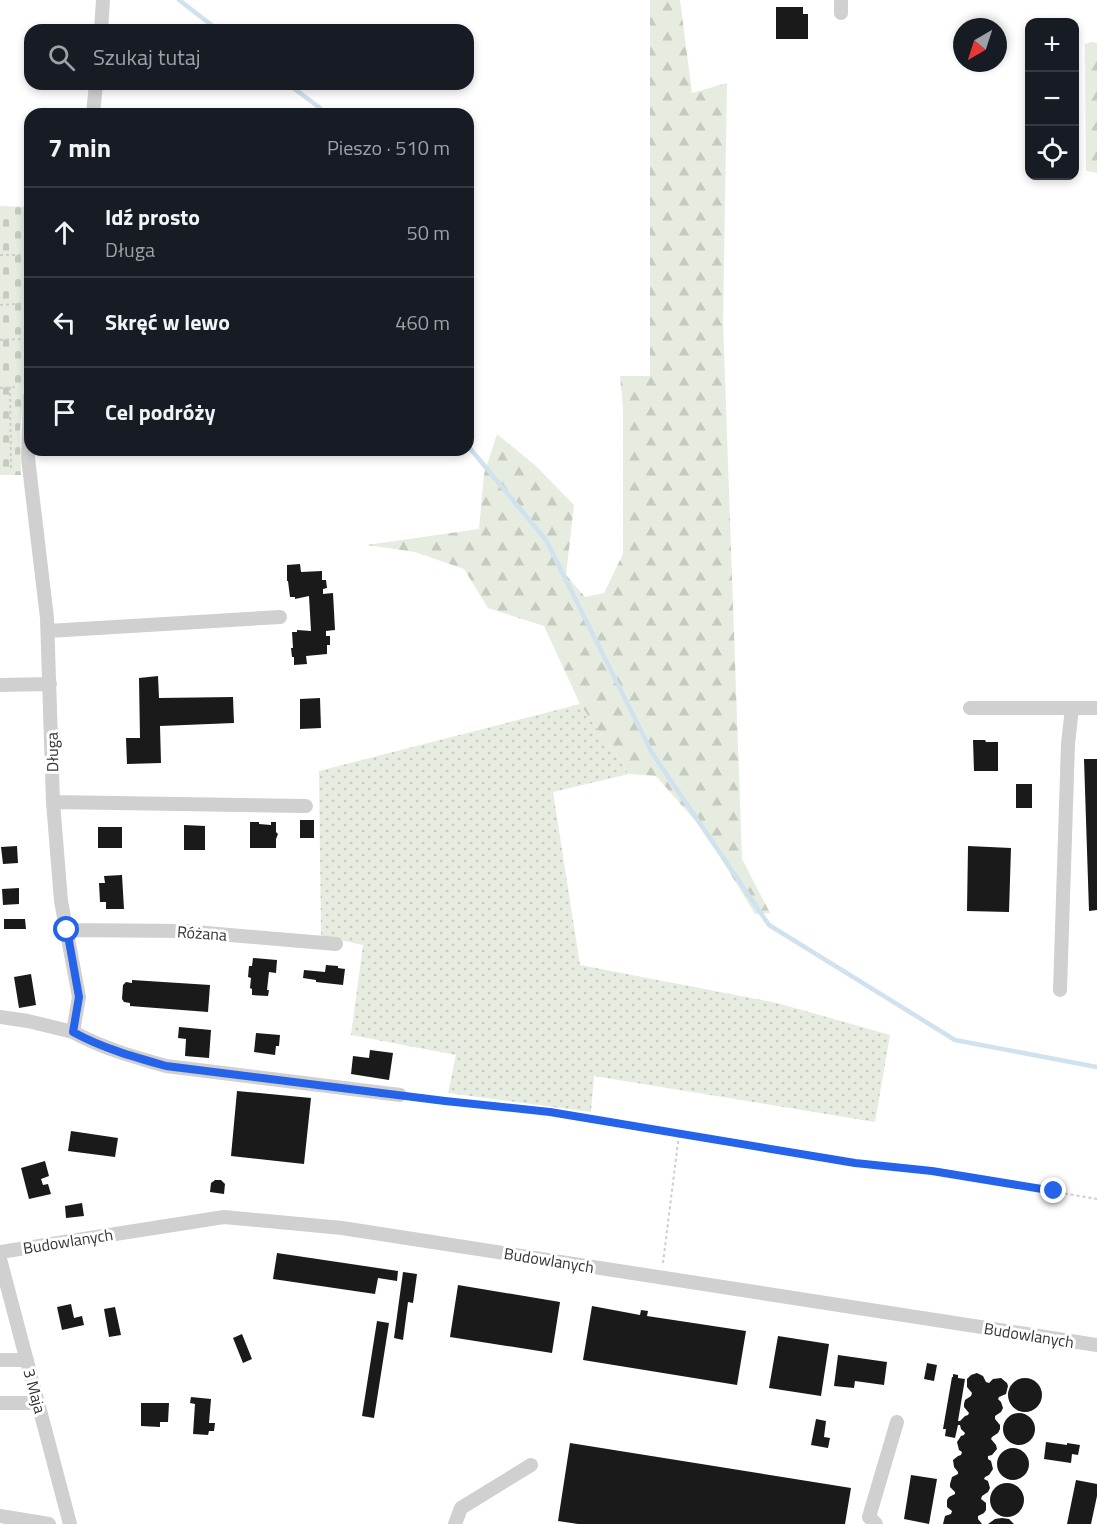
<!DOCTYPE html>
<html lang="pl">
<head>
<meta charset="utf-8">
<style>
  body { margin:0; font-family:"Titillium Web",sans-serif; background:#20242c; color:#f1f3f6 }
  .controls { position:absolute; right:18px; top:18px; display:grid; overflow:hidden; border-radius:12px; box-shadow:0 3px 9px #0003 }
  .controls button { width:54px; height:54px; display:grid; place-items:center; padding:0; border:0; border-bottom:2px solid #363941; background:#171b24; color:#f1f3f6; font:30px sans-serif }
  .compass { position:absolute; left:953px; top:18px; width:54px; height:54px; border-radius:50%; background:#171b24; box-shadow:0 3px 9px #0003; rotate:219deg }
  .stop { position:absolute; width:18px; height:18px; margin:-14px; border:4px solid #2563eb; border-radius:50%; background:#fff }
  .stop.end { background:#2563eb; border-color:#fff; box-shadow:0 2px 6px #0008 }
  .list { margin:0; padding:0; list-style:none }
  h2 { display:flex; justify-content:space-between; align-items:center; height:78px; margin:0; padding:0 24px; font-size:26px }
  h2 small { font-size:20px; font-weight:400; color:#9ea1a6 }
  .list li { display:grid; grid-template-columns:39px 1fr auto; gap:18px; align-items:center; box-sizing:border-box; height:90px; padding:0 24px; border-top:2px solid #363941 }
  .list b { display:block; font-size:22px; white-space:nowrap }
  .list p { margin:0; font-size:20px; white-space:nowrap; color:#9ea1a6 }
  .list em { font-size:20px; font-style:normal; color:#9ea1a6 }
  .icon { flex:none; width:33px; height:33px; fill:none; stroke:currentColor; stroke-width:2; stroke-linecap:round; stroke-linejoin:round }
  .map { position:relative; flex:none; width:1097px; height:1524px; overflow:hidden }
  .search { position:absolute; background:#171b24; box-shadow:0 3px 9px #0003; left:24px; top:24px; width:450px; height:66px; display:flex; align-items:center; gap:15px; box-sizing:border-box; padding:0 21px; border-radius:18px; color:#9ea1a6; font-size:22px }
  .panel { position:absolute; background:#171b24; box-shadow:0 3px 9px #0003; left:24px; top:108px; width:450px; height:348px; border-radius:18px }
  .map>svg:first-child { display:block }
  .grass { fill:url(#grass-dots) }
  .forest { fill:url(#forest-firs) }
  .cemetery { fill:url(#cemetery-stones) }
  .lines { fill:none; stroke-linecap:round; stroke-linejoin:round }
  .stream { stroke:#cfe2ee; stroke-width:4.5 }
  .building { fill:#1a1a1a }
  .path { stroke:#cdcdcd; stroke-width:2; stroke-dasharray:3 3; stroke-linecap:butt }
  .minor { stroke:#d0d0d0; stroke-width:14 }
  .route { stroke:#2563eb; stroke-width:8 }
  .labels { text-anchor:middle; stroke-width:6; stroke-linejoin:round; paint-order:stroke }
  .street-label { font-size:16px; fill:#333; stroke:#fff }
</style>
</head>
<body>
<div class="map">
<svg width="1097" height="1524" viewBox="0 0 1097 1524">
  <defs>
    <pattern id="grass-dots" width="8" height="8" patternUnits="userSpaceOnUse" patternTransform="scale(1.5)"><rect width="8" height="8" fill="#e6ecdf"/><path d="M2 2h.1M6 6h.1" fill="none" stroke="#c6cbc0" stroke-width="1.8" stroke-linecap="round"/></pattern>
    <pattern id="forest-firs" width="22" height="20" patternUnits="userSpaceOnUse" patternTransform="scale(1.5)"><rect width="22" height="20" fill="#e6ecdf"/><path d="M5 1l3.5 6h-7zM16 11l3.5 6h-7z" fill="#c6cbc0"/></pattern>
    <pattern id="cemetery-stones" width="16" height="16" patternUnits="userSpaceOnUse" patternTransform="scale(1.5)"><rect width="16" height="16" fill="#e6ecdf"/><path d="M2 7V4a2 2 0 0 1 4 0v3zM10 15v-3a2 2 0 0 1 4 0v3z" fill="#c6cbc0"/></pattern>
  </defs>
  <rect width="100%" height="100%" fill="#fff"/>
  <path class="grass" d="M580,704L629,774L553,792L580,965L777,1003L890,1035L875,1122L594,1076L591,1112L448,1093L456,1055L351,1035L363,945L321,936L319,771Z"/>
  <path class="forest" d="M650,0H680L692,93L727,83L723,322L742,859L770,913L755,914L705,832L656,776L629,774L580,704L544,626L488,608L464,569L415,552L367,545L479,529L484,474L497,434L536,466L574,505L566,575L585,597L604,593L623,554V408L620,376H650Z
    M1092,42L1097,43V173L1086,171L1085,44Z"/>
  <path class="cemetery" d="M0,206L30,207V350L24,388L20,430L21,475H0Z"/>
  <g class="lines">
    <path class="stream" d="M179,0L218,30
      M288,84L320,108L324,114
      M468,446L546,540L652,753L769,925L955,1040L1097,1067"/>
  </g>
  <path class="building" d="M776,7H803V14H808V39H776Z
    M25,225H30V238H26Z
    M300,564L301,572L322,571V580H326L327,588L323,589V594L333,593L335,630L326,631V636H330V645H327V654L306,656L307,664L294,665V657H292L291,648H293L292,632H297V630L311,631L309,596L295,599V597H290L288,581H287V565Z
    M158,676L159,698L233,697L234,723L160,726L161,763L127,764L126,738H140L139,678Z
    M320,698L321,728L300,729V699Z
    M973,740H985L986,742H998V771H974Z
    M1084,759H1097V910L1089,911Z
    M1016,784H1032V808H1016Z
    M300,820H314V838H300Z
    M250,822H259V824L271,825V822H276V832L278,834L276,839V848H250Z
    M184,825L205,826V850H184Z
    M98,827H122V848H98Z
    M17,846L18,863L3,864L1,847Z
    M968,846L1011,848L1009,912L967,911Z
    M122,875L124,909H106V902H100L99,883H105L104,876Z
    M19,888V904L3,905L2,889Z
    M4,919H25L26,929H4Z
    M253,958L277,960L276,973L269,972L267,990H269L268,996L252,995V989L250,988L251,978L248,977L249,966H252Z
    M326,965L338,966V968L345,969L343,985L316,982V980L303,978L304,970L325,972Z
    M31,974L36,1005L19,1008L14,977Z
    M132,980L210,985L208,1012L130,1006V1003L124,1002L122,999L123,985L126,982L132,983Z
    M179,1027L211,1030L209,1058L185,1056L186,1039L178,1038Z
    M256,1033L280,1035L279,1046H276L275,1055L254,1052Z
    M370,1050L393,1053L389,1080L351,1074L353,1056L369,1058Z
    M237,1091L311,1098L304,1164L231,1156Z
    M71,1131L118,1138L115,1157L68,1151Z
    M45,1161L49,1176L41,1179L43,1185L48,1184L51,1194L29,1199L21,1168Z
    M215,1180H221L225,1184L224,1194L210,1192L211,1183Z
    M82,1203L84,1216L66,1218L65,1206Z
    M277,1253L398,1271L397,1281L378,1278L375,1294L273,1279Z
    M403,1272L417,1274L413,1303L408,1302L403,1340L394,1338Z
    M458,1285L560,1302L552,1353L450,1337Z
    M71,1304L74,1318L82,1316L84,1325L62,1330L57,1307Z
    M592,1306L640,1315L641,1310L648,1311L647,1316L746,1331L737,1385L583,1360Z
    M115,1307L121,1335L109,1337L104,1309Z
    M377,1321L389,1323L374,1418L362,1416Z
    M242,1334L252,1359L243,1363L233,1338Z
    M778,1336L829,1344L821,1396L769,1388Z
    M838,1355L887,1362L884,1385L855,1381L854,1388L834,1386Z
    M927,1363L937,1365L934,1381L924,1379Z
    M977,1373L983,1376L986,1382L989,1383L993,1379L1001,1378L1007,1383L1008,1386L1006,1394L999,1397L998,1399L1001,1402L1003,1408L1001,1412L995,1416V1419L1000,1425V1429L998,1433L992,1437L991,1439L996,1445L997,1449L992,1455L988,1456V1459L991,1461L993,1469L989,1475L985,1477L984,1479L988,1481L990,1488L988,1492L982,1496L981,1499L986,1503V1510L984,1513L978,1516V1519L982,1524H943L945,1516L951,1514L952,1511L947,1507V1500L949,1497L955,1494V1492L950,1487V1484L952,1477L958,1474V1472L954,1467L953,1460L958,1456L961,1455L962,1452L959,1450L957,1442L961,1436L964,1435L965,1433L961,1429L960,1425H958L955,1438L945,1436L946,1429H943L952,1377H953V1374L958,1375V1378L965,1379L958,1421H960L965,1416L968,1415L969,1413L964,1407V1404L965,1400L971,1396L972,1393L967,1387V1379L971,1375Z
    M1008 1395a17 17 0 1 1 34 0a17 17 0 1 1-34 0Z
    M191,1397L211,1399L209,1423H215L214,1431H209L208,1435L193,1434L195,1404L190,1403Z
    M141,1403H169L168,1422H160V1427L141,1426Z
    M1003 1429a16 16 0 1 1 32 0a16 16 0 1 1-32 0Z
    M816,1419L826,1421L824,1437L830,1438L828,1448L811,1445Z
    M1046,1442L1067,1445V1443L1080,1445L1078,1455L1072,1454L1071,1463L1044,1459Z
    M570,1443L851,1488L845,1524H578L558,1521Z
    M997 1464a16 16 0 1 1 32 0a16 16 0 1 1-32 0Z
    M911,1475L937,1479L929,1524L904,1519Z
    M1076,1480L1097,1484V1496L1091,1524H1067Z
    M990 1500a17 17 0 1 1 34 0a17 17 0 1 1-34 0Z
    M1002,1518L1009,1519L1014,1524H988L995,1519Z"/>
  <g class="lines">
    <path class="path" d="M0,255H30
      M0,305L30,303
      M0,340L21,339
      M10,387L11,469
      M0,388L18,387
      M412,1097L550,1112L855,1163L932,1171L1097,1199
      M663,1263L679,1134"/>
    <path class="minor" d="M841,0V13
      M101,30L103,0
      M93,114L96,84
      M48,631L280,617
      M0,685L50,684
      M970,708H1097
      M53,802L306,806
      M67,930L183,931L336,944
      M1060,990L1068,744L1072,708
      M0,1017L28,1021L73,1032L79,997L61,901L53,802L47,618L28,458L30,396
      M73,1032C102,1048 134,1057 166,1066L400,1095
      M0,1252L224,1217L342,1228L1097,1345
      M0,1259L70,1524
      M0,1360H27
      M0,1403H38
      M0,1516L49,1524
      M455,1524L461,1508L531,1465
      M876,1524L869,1517L897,1422"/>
  </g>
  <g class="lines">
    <path class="route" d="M67,930L79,997L73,1032C102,1048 134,1057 166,1066L445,1101L550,1112L855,1163L932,1171L1054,1191"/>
  </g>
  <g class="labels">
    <g class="street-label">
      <text transform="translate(52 752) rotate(-91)" y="6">Długa</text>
      <text transform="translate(202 933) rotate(4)" y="6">Różana</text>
      <text transform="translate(68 1241) rotate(-9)" y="6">Budowlanych</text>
      <text transform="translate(549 1260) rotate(9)" y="6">Budowlanych</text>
      <text transform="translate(1029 1335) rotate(9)" y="6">Budowlanych</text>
      <text transform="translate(35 1391) rotate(75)" y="6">3 Maja</text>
    </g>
  </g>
</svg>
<div class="controls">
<button>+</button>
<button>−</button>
<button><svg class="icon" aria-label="locate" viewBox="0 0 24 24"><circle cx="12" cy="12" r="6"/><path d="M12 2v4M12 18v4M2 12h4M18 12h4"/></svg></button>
</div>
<svg class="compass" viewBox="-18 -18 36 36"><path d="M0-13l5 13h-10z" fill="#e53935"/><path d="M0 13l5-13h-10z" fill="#9ea1a6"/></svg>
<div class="stop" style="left:67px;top:930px"></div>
<div class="stop end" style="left:1054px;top:1191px"></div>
<div class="search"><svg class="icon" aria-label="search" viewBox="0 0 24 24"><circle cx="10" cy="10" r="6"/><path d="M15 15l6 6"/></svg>Szukaj tutaj</div>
<section class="panel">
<h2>7 min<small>Pieszo · 510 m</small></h2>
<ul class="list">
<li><svg class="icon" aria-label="ahead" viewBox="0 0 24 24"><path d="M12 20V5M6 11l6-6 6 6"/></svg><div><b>Idź prosto</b><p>Długa</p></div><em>50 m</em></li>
<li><svg class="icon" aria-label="left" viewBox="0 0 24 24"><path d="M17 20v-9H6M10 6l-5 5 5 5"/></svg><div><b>Skręć w lewo</b></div><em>460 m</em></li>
<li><svg class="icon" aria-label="arrive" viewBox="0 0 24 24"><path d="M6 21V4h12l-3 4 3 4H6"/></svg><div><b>Cel podróży</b></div></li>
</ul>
</section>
</div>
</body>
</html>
